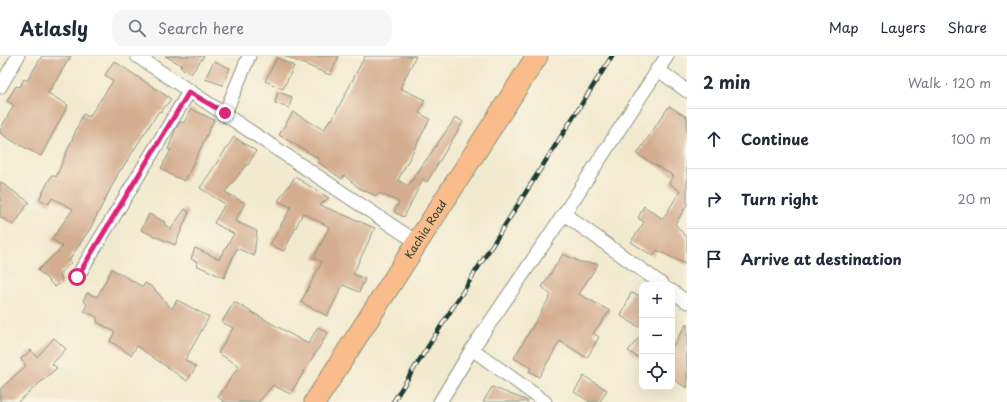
<!DOCTYPE html>
<html lang="en">
<head>
<meta charset="utf-8">
<style>
  body { margin:0; font-family:"Playpen Sans",sans-serif; background:#f6f6f7; color:#1f2937 }
  .controls { position:absolute; right:12px; bottom:12px; display:grid; overflow:hidden; border-radius:8px; box-shadow:0 4px 16px #0002 }
  .controls button { width:36px; height:36px; display:grid; place-items:center; padding:0; border:0; border-bottom:1px solid #e0e1e3; background:#fff; color:#1f2937; font:20px sans-serif }
  .stop { position:absolute; width:12px; height:12px; margin:-9px; border:3px solid #db2777; border-radius:50%; background:#fff }
  .stop.end { background:#db2777; border-color:#fff; box-shadow:0 1px 4px #0008 }
  .list { margin:0; padding:0; list-style:none }
  h2 { display:flex; justify-content:space-between; align-items:center; height:52px; margin:0; padding:0 16px; font-size:17px }
  h2 small { font-size:13px; font-weight:400; color:#747a83 }
  .list li { display:grid; grid-template-columns:26px 1fr auto; gap:12px; align-items:center; box-sizing:border-box; height:60px; padding:0 16px; border-top:1px solid #e0e1e3 }
  .list b { display:block; font-size:15px; white-space:nowrap }
  .list em { font-size:13px; font-style:normal; color:#747a83 }
  .icon { flex:none; width:22px; height:22px; fill:none; stroke:currentColor; stroke-width:2; stroke-linecap:round; stroke-linejoin:round }
  .map { position:relative; flex:none; width:687px; height:346px; overflow:hidden }
  header { display:flex; align-items:center; gap:24px; box-sizing:border-box; height:56px; padding:0 20px; background:#fff; border-bottom:1px solid #e0e1e3 }
  header strong { font-size:19px }
  nav { display:flex; gap:22px; margin-inline-start:auto; font-size:14px }
  .search { width:280px; height:36px; background:#f6f6f7; display:flex; align-items:center; gap:10px; box-sizing:border-box; padding:0 14px; border-radius:12px; color:#747a83; font-size:15px }
  main { display:flex }
  aside { flex:1; background:#fff }
  .map>svg:first-child { display:block }
  .building { fill:#d4ad90 }
  .lines { fill:none; stroke-linecap:round; stroke-linejoin:round }
  .minor-casing { stroke:#889482; stroke-width:15 }
  .primary-casing { stroke:#889482; stroke-width:23 }
  .minor { stroke:#fff; stroke-width:13 }
  .primary { stroke:#f9bc8a; stroke-width:21 }
  .rail-casing { stroke:#1f3d34; stroke-width:4.5 }
  .rail { stroke:#fcf5e5; stroke-width:3; stroke-dasharray:9; stroke-linecap:butt }
  .route { stroke:#db2777; stroke-width:5 }
  .labels { text-anchor:middle; stroke-width:3.5; stroke-linejoin:round; paint-order:stroke }
  .street-label { font-size:11px; fill:#1f3d34; stroke:#fcf5e5 }
</style>
</head>
<body>
<header>
<strong>Atlasly</strong>
<div class="search"><svg class="icon" aria-label="search" viewBox="0 0 24 24"><circle cx="10" cy="10" r="6"/><path d="M15 15l6 6"/></svg>Search here</div>
<nav><a>Map</a><a>Layers</a><a>Share</a></nav>
</header>
<main>
<div class="map">
<svg width="687" height="346" viewBox="0 0 687 346">
  <rect width="100%" height="100%" fill="#fcf5e5"/>
  <filter id="ink" filterUnits="userSpaceOnUse"><feTurbulence type="fractalNoise" baseFrequency=".025" numOctaves="2"/><feDisplacementMap in="SourceGraphic" scale="8" xChannelSelector="R" yChannelSelector="G"/><feConvolveMatrix kernelMatrix="1 2 1 2 8 2 1 2 1" color-interpolation-filters="sRGB"/></filter>
  <filter id="wash" filterUnits="userSpaceOnUse"><feTurbulence type="fractalNoise" baseFrequency=".012" numOctaves="4" result="noise"/><feDisplacementMap in="SourceGraphic" scale="16" xChannelSelector="R" yChannelSelector="G"/><feGaussianBlur stdDeviation="0.9" result="paint"/><feColorMatrix in="noise" values="0 0 0 0 0 0 0 0 0 0 0 0 0 0 0 0 0 1.4 0 .05"/><feComposite in="paint" operator="in"/></filter>
  <g filter="url(#wash)">
    <rect width="100%" height="100%" fill="#f2eacf"/>
    <g id="blocks">
      <path class="building" d="M42,0H71L48,37L68,49L41,100L16,87L0,77V74L14,49L7,45L16,30L20,31L24,23L27,25Z
        M165,0H204L191,18L180,11L182,9Z
        M285,0H339L330,19Z
        M365,0H416L400,32L425,44L419,57L430,63L398,124L408,130L456,61L463,66L427,126L423,123L404,161L394,156L399,146L379,137L376,140L359,132L344,119L342,123L317,105L318,102L279,79L293,56L324,74L330,63L332,64Z
        M277,2L294,10L283,33L265,25Z
        M114,5L171,43L161,56L159,55L121,114H120L90,173L69,204L71,207L60,217L62,226L55,231L38,214L63,191L52,183L73,153L52,142L49,148L39,143L52,119L56,121L83,58L89,61L113,25L105,19Z
        M214,5L230,12L223,29L205,23Z
        M278,36L292,41L289,52L275,47Z
        M669,50L687,61V149L675,168L687,182V209L657,194L653,200L631,186L644,166L638,162L644,150L663,163L680,135L669,127L674,120L637,98Z
        M191,53L214,64L185,125L173,120L161,112L171,94L168,93L176,73L180,66L184,67Z
        M234,81L256,95L248,109L247,108L225,136L245,147L235,165L257,175L254,200L237,192L224,222L196,209L198,206L191,203L195,192L219,203L234,178L214,167L225,148L200,132Z
        M295,121L329,142L320,149L375,172L353,218L365,223L359,236L343,229L327,260L301,246L322,206L314,202L329,171L303,157L284,195L270,189L291,151L278,145Z
        M0,126L29,146L14,169L0,161Z
        M185,153L189,156L175,189L141,174L149,158L165,166L164,168L171,173Z
        M563,198L580,206L598,208L579,238L610,255L593,277L599,281L587,302L560,285L539,321L529,315L531,312L514,302L551,239L542,231Z
        M112,213L143,231L145,227L152,231L172,253L177,244L209,261L185,304L196,311L187,325L137,290L131,299L110,285L115,276L97,266V261L84,255L87,248L83,245L87,237L97,241Z
        M631,237L642,240V273L621,260Z
        M234,246L308,288L318,271L328,277L290,338L273,329L259,346H224L218,341L239,310L218,297L233,272L222,266Z
        M687,267V332L672,323V291Z
        M642,278V304L628,295Z
        M54,282L66,293L52,308L57,312L18,346H0V333L26,310L21,303L31,294L37,301Z
        M584,320L607,334L600,346H590L574,336Z
        M492,331L528,345V346H483Z"/>
    </g>
  </g>
  <g filter="url(#ink)">
    <use href="#blocks" fill-opacity="0" stroke="#889482" stroke-width="1"/>
    <g class="lines">
      <g class="minor-casing">
        <path id="minor" d="M137,0L418,187
          M657,13L687,35
          M0,31L18,0
          M225,57L249,0
          M564,158L663,229
          M77,221L189,36
          M672,235L687,246
          M472,293L545,346
          M440,346L472,293L564,158L667,0"/>
      </g>
      <g class="primary-casing">
        <g id="primary">
          <path id="s1" d="M315,346L537,0"/>
        </g>
      </g>
      <use href="#minor" class="minor"/>
      <use href="#primary" class="primary"/>
      <g class="rail-casing">
        <path id="rail" d="M393,346L612,0"/>
      </g>
      <use href="#rail" class="rail"/>
    </g>
  </g>
  <g class="lines" filter="url(#ink)">
    <path class="route" d="M77,221L189,36L225,57"/>
  </g>
  <g class="labels">
    <g class="street-label">
      <text dy="4" stroke="none"><textPath href="#s1" startOffset="205">Kachia Road</textPath></text>
    </g>
  </g>
</svg>
<div class="controls">
<button>+</button>
<button>−</button>
<button><svg class="icon" aria-label="locate" viewBox="0 0 24 24"><circle cx="12" cy="12" r="6"/><path d="M12 2v4M12 18v4M2 12h4M18 12h4"/></svg></button>
</div>
<div class="stop" style="left:77px;top:221px"></div>
<div class="stop end" style="left:225px;top:57px"></div>
</div>
<aside>
<h2>2 min<small>Walk · 120 m</small></h2>
<ul class="list">
<li><svg class="icon" aria-label="ahead" viewBox="0 0 24 24"><path d="M12 20V5M6 11l6-6 6 6"/></svg><div><b>Continue</b></div><em>100 m</em></li>
<li><svg class="icon" aria-label="right" viewBox="0 0 24 24"><path d="M7 20v-9h11M14 6l5 5-5 5"/></svg><div><b>Turn right</b></div><em>20 m</em></li>
<li><svg class="icon" aria-label="arrive" viewBox="0 0 24 24"><path d="M6 21V4h12l-3 4 3 4H6"/></svg><div><b>Arrive at destination</b></div></li>
</ul>
</aside>
</main>
</body>
</html>
